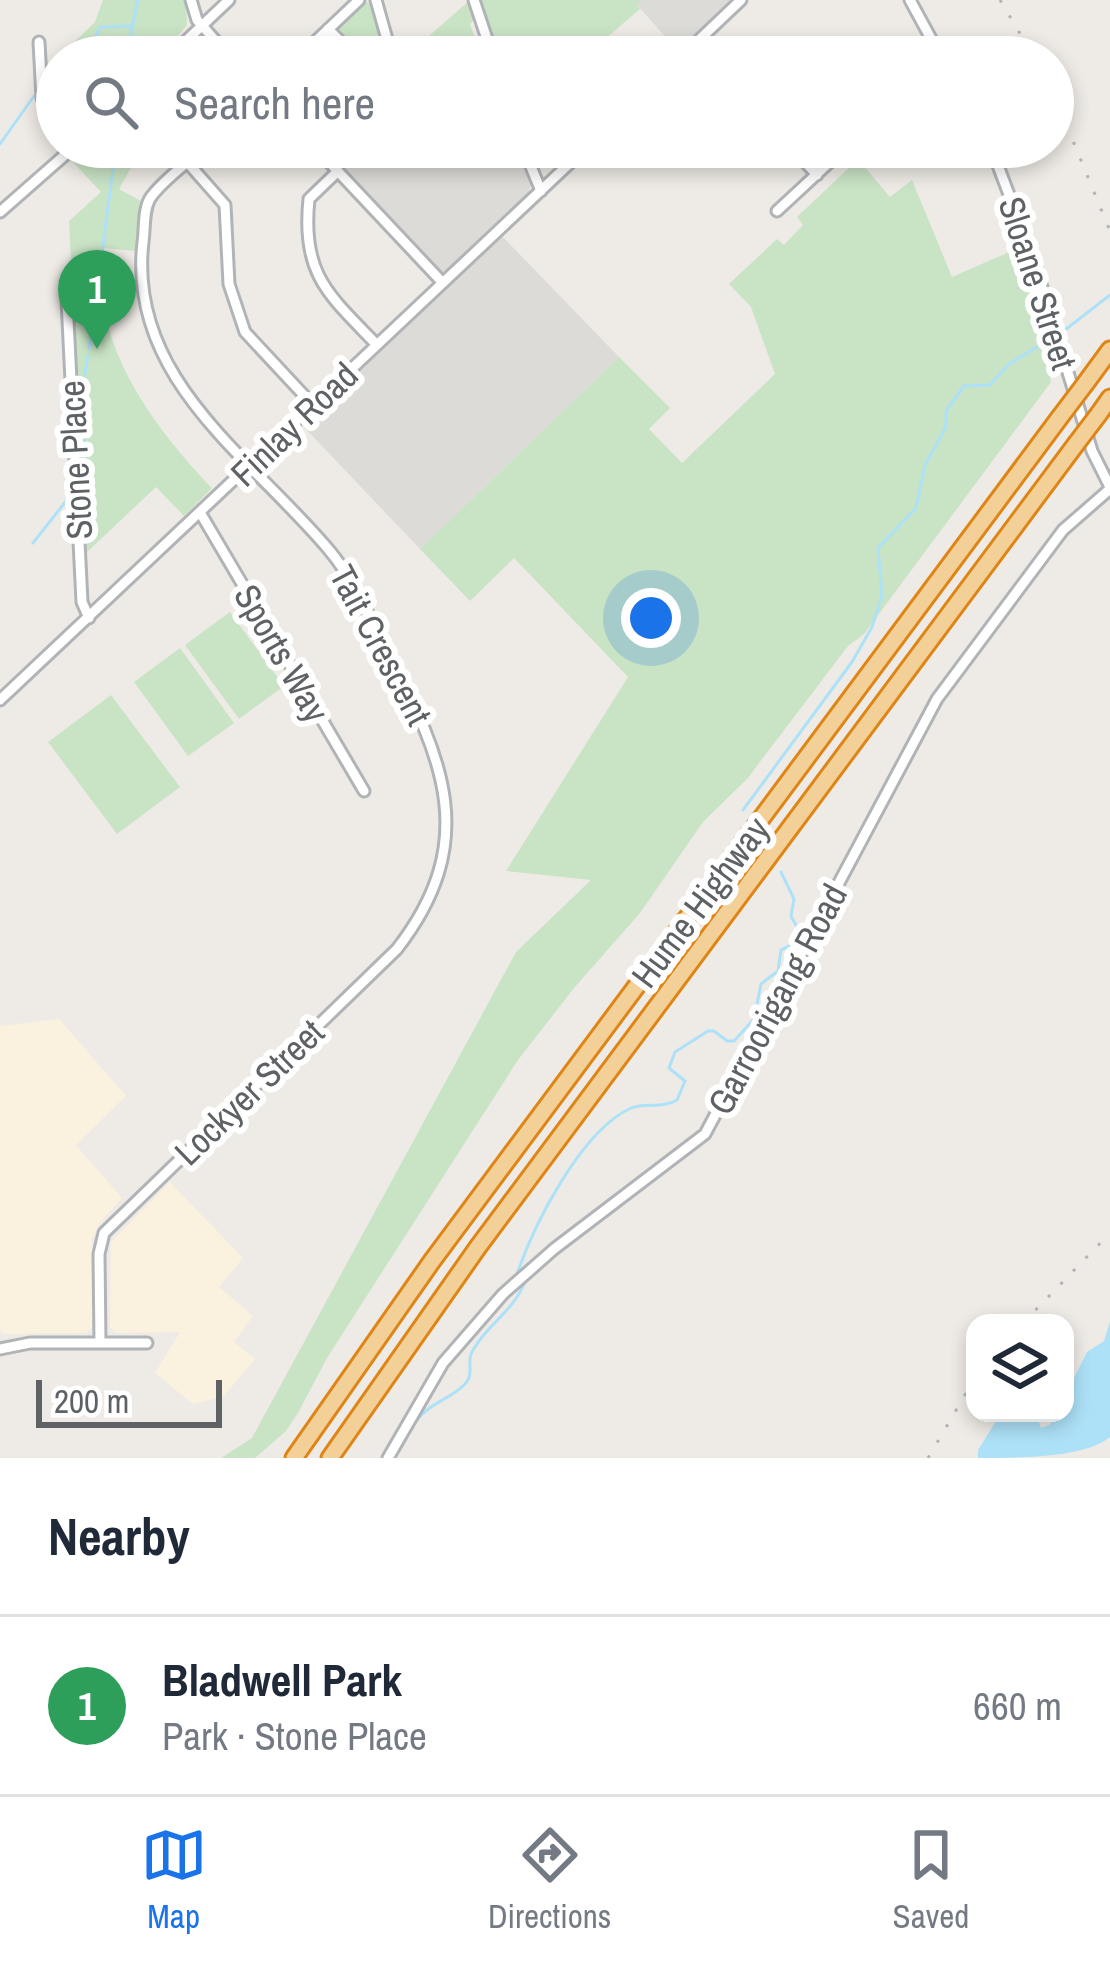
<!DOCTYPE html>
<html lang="en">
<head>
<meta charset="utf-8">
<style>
  body { margin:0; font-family:"Archivo Narrow",sans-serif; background:#f6f6f7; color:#1f2937 }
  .controls { position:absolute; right:36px; bottom:36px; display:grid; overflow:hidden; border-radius:24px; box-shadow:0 6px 18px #0003 }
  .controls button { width:108px; height:108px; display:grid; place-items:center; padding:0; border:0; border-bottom:3px solid #e0e1e3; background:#fff; color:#1f2937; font:60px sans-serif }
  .scale { position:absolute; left:36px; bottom:30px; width:186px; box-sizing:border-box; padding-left:12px; border:6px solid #5e6265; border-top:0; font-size:33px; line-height:42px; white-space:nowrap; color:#5e6265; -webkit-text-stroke:9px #fff; paint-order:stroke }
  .you { position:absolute; left:651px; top:618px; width:42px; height:42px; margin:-30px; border:9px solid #fff; border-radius:50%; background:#1a73e8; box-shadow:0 0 0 18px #1a73e833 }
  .badge { display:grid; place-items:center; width:78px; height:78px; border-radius:50%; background:#1a73e8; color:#fff; font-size:39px; font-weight:700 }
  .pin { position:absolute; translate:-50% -99px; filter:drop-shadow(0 3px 6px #0008) }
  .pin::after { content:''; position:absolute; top:63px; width:42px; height:36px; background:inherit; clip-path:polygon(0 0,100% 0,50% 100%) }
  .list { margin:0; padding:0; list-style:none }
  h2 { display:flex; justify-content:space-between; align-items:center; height:156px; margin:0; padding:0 48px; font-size:51px }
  h2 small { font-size:39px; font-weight:400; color:#747a83 }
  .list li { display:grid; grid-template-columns:78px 1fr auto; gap:36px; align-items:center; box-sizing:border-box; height:180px; padding:0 48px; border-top:3px solid #e0e1e3 }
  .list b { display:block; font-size:45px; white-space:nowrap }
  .list p { margin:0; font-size:39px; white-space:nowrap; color:#747a83 }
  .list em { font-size:39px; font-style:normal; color:#747a83 }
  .icon { flex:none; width:66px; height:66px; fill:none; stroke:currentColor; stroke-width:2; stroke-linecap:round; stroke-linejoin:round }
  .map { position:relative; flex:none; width:1110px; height:1458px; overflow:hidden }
  .search { position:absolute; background:#fff; box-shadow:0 6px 18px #0003; left:36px; right:36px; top:36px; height:132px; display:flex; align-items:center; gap:30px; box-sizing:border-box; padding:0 42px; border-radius:66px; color:#747a83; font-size:45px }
  .sheet { height:336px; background:#fff }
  nav { display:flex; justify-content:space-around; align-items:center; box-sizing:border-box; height:168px; border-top:3px solid #e0e1e3; background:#fff; font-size:33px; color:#747a83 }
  nav a { display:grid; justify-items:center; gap:6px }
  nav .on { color:#1a73e8 }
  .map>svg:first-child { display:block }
  .commercial { fill:#fbf1df }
  .industrial { fill:#dddbd8 }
  .green { fill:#c9e3c5 }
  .water { fill:#ade1f7 }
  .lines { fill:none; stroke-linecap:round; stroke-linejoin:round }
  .stream { stroke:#ade1f7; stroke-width:3 }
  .minor-casing { stroke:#b1b4b7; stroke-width:15 }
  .highway-casing { stroke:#df8516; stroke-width:21 }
  .minor { stroke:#fff; stroke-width:9 }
  .highway { stroke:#f3d098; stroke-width:15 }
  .rail { stroke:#b2b3b3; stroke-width:3; stroke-dasharray:3 15; stroke-linecap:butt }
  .highway-bridge-casing { stroke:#df8516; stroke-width:21; stroke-linecap:butt }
  .highway-bridge { stroke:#f3d098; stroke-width:15 }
  .labels { text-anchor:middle; stroke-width:12; stroke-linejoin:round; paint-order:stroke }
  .street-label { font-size:36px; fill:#5e6265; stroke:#fff }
</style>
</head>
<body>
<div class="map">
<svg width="1110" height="1458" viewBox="0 0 1110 1458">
  <rect width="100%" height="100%" fill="#eeebe6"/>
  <path class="commercial" d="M59,1019L126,1096L76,1145L122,1198L100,1223L92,1239V1327L86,1333L4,1334L0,1330V1026Z
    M170,1182L243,1258L219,1287L253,1316L234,1342L255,1359L224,1396L193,1404L155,1373L180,1332L116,1333L110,1327L111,1242Z"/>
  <path class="industrial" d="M643,0H732L678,51L637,5Z
    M519,147L531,183L528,196L443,273L433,267L322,148Z
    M501,235L619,357L420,549L302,425Z"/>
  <path class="green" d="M103,0H186L187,25L160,57H59L95,22Z
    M470,0L476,18L470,24L482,57H405Z
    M479,0H643L637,5L640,9L584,57H497Z
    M367,2L375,8L388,51L386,57H360L338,32L340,24Z
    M85,147H143L119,189L141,201L136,251L103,248C89,341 152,425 212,488L184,516L156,487L86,553L69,221L101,192L71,160Z
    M858,159L890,197L912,180L952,277L1016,249L1040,320L1051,382L864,634L848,646L747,779L703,822L640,913L574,988L518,1060L327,1358L298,1413L286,1431L255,1458H221L252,1438L516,952L591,880L506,871L628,677L514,558L470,601L420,549L619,357L670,408L649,429L682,463L775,374L751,307L729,284L777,239L784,245L803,225L797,217Z
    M230,612L284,686L239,719L185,645Z
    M180,648L234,723L188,756L134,682Z
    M111,695L180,787L117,834L48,742Z"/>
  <path class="water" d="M1110,1321V1437C1085,1458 1019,1458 978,1458V1450L1001,1413H1036L1041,1428L1051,1424L1050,1413H1065V1396L1087,1352L1104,1341Z"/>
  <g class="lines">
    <path class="stream" d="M87,57L100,27L131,26
      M126,57L138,0
      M50,78L57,72
      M0,144L34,96
      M1061,333L1110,295
      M89,349L116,147
      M81,481L85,458L82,389L88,356
      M33,543L70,496
      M743,810L852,662L872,627L882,596L878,548L916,508L925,465L946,427V411L964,386L990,385L1009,364L1052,338
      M518,1271C535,1223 581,1131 631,1108C646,1102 661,1109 677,1100L685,1081L669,1068L675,1052L708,1031H714L727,1041H734L754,1019L761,984L778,971L781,950C805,940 801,934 791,916L794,899L781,872
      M417,1420C430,1403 450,1399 464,1385C476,1374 465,1362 473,1350C490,1321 511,1315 526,1280"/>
    <g class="minor-casing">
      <path id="minor" d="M191,0L197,20L230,57
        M376,0L392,57
        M474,0L493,57
        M910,0L941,57
        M328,29L356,57
        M39,42L42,98L57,122
        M169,57L229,0
        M299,57L359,0
        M681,57L741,0
        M315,147L443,283
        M523,147L541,191
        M791,147L817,175
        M991,147L1033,258L1092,451L1110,487
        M188,163L225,205L229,284L245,332L313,405
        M338,171L309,199C301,275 329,295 377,345
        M777,211L846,147
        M0,212L74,147
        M67,300L82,602L89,618
        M201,514L364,791
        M0,700L587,147
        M100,1343L99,1254L104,1233L397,949C480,842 444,761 388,653C370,619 355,581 329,550C252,458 127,379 143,242C145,229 143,208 151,197C164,179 188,163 204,147
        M0,1349L30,1343H147
        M388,1458L443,1363L503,1294L554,1249L705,1134L937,699L1063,530L1110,489"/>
    </g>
    <g class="highway-casing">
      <path id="highway" d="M1085,384L1110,350
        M1098,415L1110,398
        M294,1458L432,1261L1060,417
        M330,1458L478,1247L1076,444"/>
    </g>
    <use href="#minor" class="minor"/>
    <use href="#highway" class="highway"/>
    <path class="rail" d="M1000,0L1034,57
      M1053,92L1110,231
      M1023,1323L1110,1233
      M928,1458L975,1378"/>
    <g class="highway-bridge-casing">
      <path id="highway-bridge" d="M1060,417L1085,384
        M1076,444L1098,415"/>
    </g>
    <use href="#highway-bridge" class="highway-bridge"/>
  </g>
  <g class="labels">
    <g class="street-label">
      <text transform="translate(1038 283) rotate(72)" y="13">Sloane Street</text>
      <text transform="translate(294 424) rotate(-44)" y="13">Finlay Road</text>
      <text transform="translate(75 460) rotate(-93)" y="13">Stone Place</text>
      <text transform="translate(381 645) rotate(62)" y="13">Tait Crescent</text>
      <text transform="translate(282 653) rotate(60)" y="13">Sports Way</text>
      <text transform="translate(700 902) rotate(-53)" y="13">Hume Highway</text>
      <text transform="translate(777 999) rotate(-62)" y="13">Garroorigang Road</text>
      <text transform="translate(249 1092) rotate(-44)" y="13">Lockyer Street</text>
    </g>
  </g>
</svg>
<div class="controls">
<button><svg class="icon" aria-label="layers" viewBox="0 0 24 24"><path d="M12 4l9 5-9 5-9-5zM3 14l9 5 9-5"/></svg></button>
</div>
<div class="scale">200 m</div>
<div class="you"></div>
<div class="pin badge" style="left:97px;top:349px;background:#2e9e5b">1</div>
<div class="search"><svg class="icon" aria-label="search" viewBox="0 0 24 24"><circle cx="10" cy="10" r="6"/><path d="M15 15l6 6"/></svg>Search here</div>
</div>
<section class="sheet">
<h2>Nearby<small></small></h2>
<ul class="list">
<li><span class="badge" style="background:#2e9e5b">1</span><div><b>Bladwell Park</b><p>Park · Stone Place</p></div><em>660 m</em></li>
</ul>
</section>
<nav>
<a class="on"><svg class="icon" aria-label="map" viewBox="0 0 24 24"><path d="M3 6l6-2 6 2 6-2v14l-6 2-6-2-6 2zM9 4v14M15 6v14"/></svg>Map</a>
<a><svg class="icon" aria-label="directions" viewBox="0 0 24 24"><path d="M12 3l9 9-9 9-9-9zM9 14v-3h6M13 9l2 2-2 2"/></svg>Directions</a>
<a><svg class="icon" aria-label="saved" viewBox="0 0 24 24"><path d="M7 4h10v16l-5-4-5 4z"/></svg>Saved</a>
</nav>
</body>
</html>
